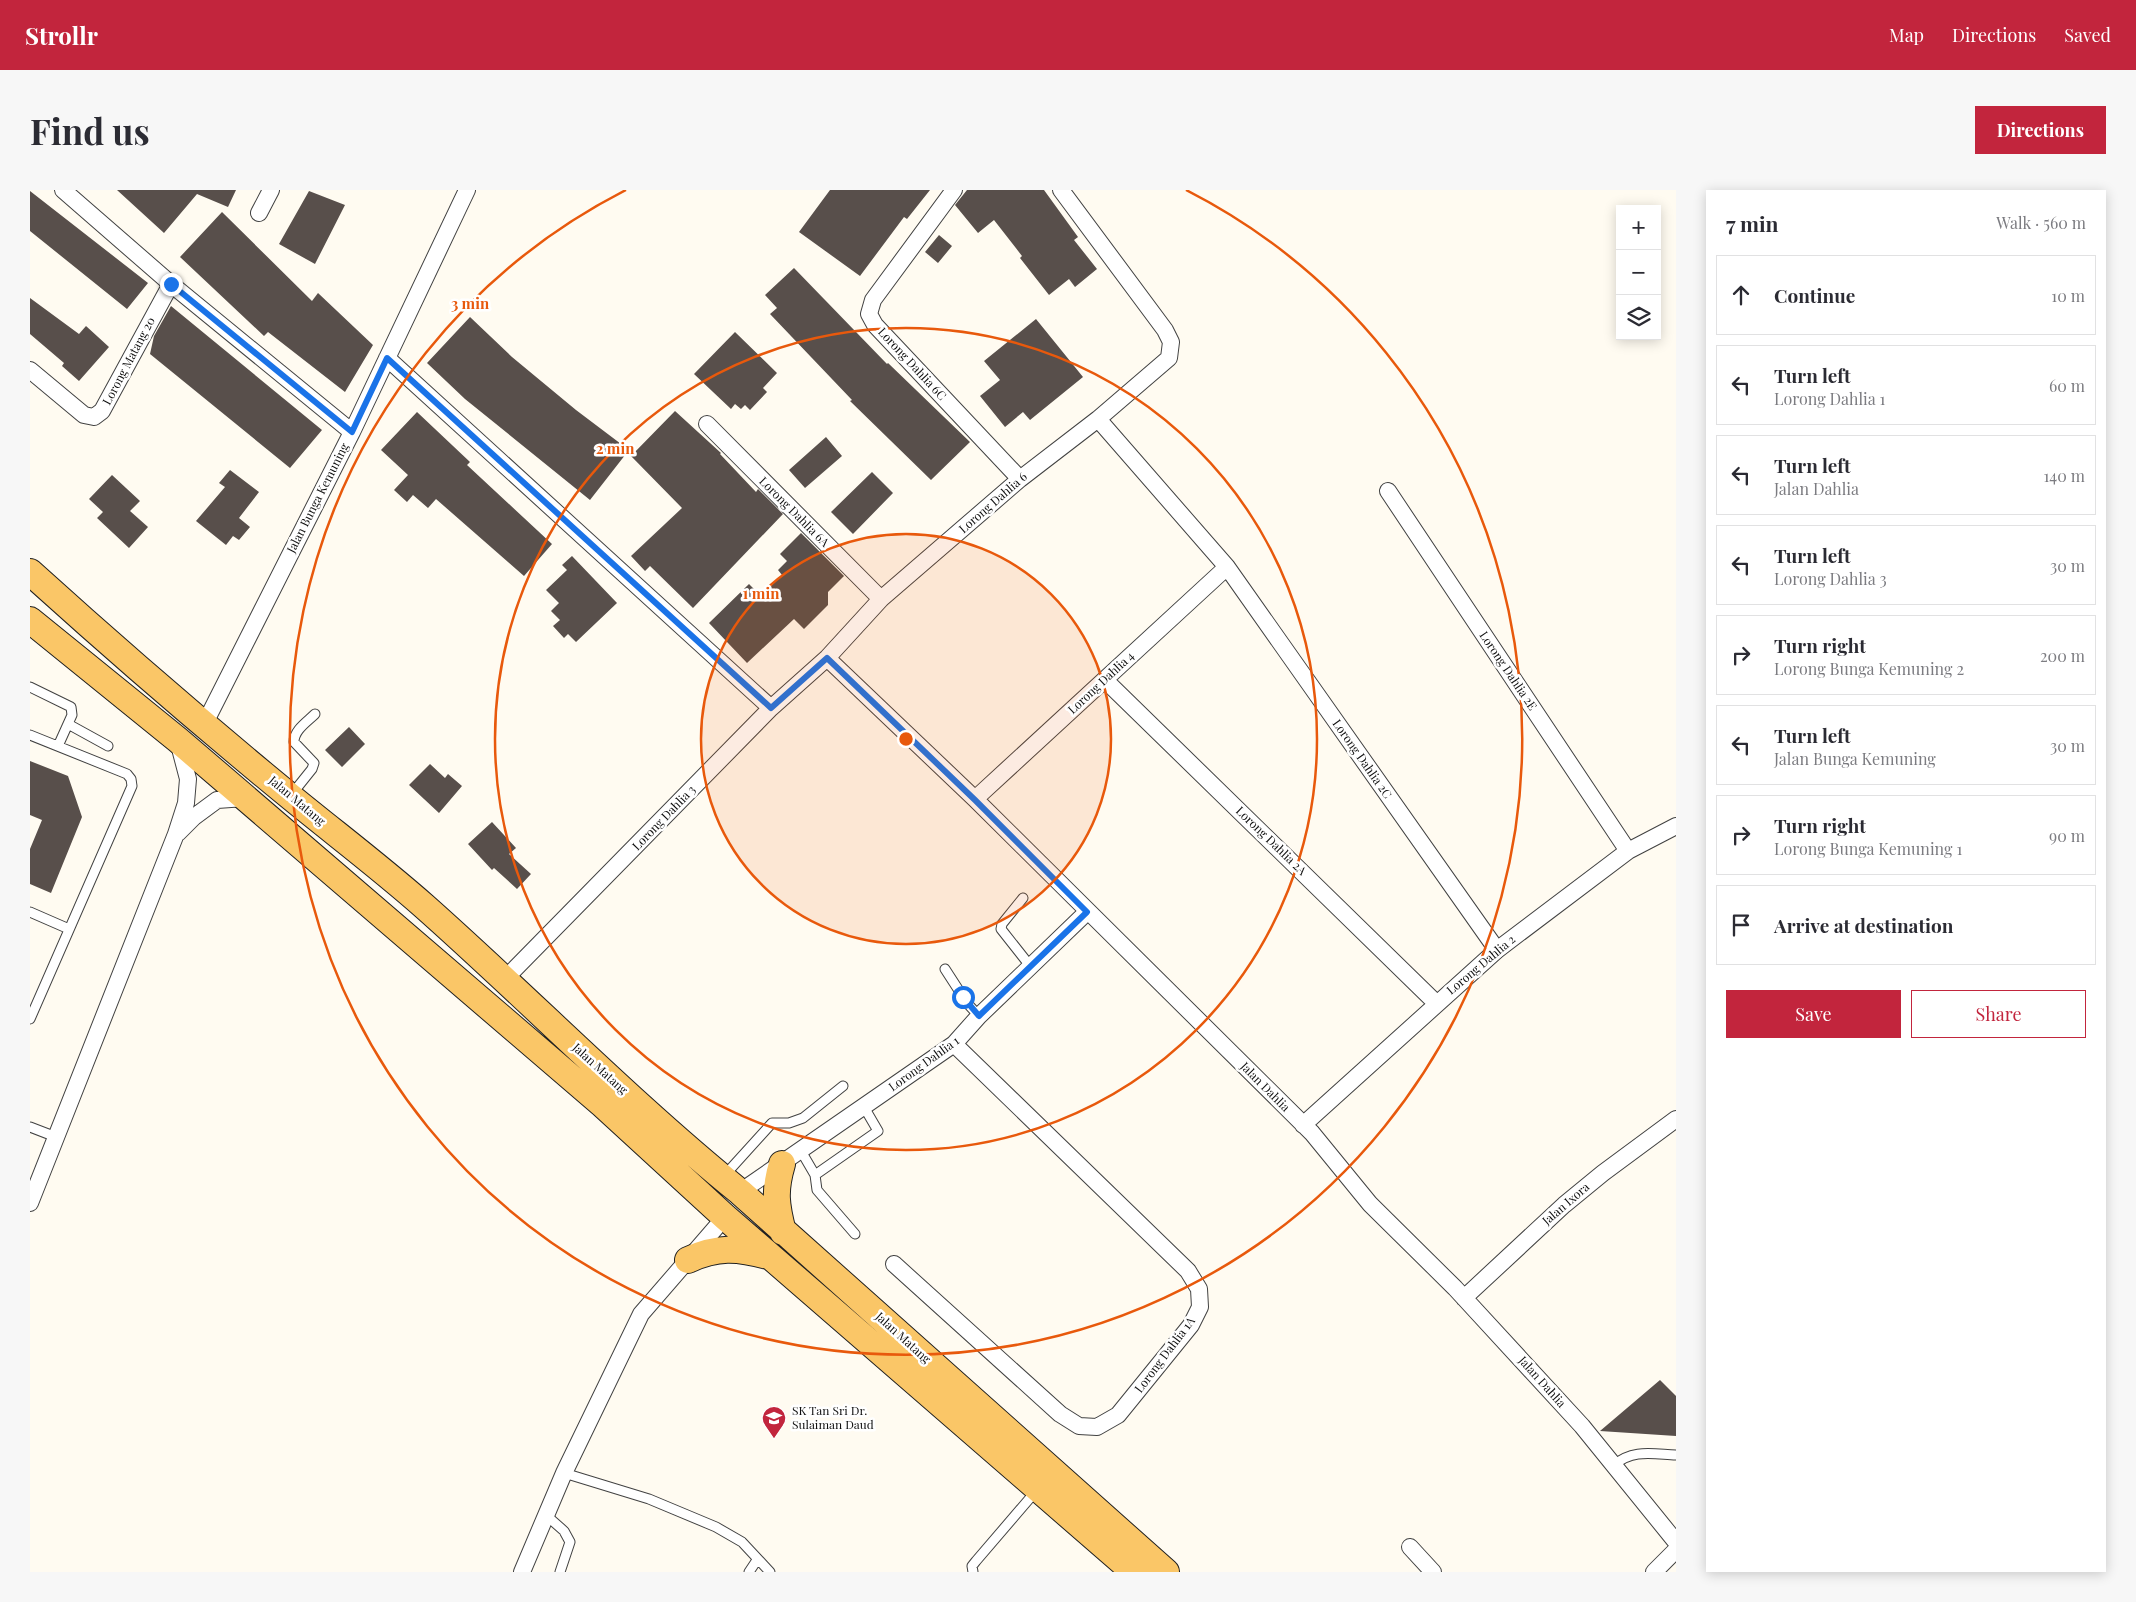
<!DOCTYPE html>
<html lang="en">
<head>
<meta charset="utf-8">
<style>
  body { margin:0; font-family:"Playfair Display",serif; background:#f7f7f7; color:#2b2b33 }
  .controls { position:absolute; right:15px; top:15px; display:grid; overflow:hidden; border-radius:0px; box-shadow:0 2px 12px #0003 }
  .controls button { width:45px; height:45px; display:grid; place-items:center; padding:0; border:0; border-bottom:1px solid #e1e1e2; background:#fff; color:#2b2b33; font:25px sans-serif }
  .stop { position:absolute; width:15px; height:15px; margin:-11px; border:4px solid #1a73e8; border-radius:50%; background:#fff }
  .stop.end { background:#1a73e8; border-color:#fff; box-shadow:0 1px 5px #0008 }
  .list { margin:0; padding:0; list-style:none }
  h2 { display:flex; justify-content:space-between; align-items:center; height:65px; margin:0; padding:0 20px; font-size:21px }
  h2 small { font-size:16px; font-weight:400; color:#7c7c81 }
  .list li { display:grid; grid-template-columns:32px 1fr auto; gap:15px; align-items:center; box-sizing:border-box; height:80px; margin:0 10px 10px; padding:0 10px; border:1px solid #e1e1e2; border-radius:0px }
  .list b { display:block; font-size:19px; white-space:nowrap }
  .list p { margin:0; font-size:16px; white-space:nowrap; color:#7c7c81 }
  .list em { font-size:16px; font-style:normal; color:#7c7c81 }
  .actions { display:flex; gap:10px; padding:15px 20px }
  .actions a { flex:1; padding:11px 0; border:1px solid #c2253d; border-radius:0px; text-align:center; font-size:18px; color:#c2253d }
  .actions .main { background:#c2253d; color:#fff }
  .icon { flex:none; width:28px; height:28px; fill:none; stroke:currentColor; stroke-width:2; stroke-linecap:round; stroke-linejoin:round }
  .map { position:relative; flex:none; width:1646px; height:1382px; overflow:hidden; border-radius:0px }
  header { display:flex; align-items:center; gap:30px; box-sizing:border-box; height:70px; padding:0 25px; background:#c2253d; color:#fff }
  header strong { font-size:24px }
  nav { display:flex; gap:28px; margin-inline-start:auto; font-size:18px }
  .intro { display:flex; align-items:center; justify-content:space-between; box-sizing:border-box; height:120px; padding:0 30px }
  h1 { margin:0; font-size:35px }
  .button { padding:12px 22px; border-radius:0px; background:#c2253d; color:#fff; font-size:18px; font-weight:700 }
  main { display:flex; gap:30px; padding:0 30px }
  aside { flex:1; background:#fff; border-radius:0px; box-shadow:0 2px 12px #0003 }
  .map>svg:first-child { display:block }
  .building { fill:#584f4b }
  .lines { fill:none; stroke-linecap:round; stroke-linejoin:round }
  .lane-casing { stroke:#424242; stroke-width:11 }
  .street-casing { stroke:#424242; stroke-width:18 }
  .primary-casing { stroke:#202020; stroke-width:28 }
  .lane { stroke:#fff; stroke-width:9 }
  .street { stroke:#fff; stroke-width:16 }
  .primary { stroke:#fac667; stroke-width:26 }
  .route { stroke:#1a73e8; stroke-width:6 }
  .ring { fill:none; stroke:#e8590c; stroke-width:2.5 }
  .labels { text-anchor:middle; stroke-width:5; stroke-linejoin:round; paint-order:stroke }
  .street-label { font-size:12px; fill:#0f0f0f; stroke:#fff }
  .poi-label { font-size:12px; fill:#0f0f0f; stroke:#fff; text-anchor:start }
  .centre { fill:#e8590c; stroke:#fff; stroke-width:2.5 }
  .ring-label { font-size:15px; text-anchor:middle; font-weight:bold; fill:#e8590c; stroke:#fff; stroke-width:5; stroke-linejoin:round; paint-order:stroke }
</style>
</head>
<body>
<header>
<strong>Strollr</strong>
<nav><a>Map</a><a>Directions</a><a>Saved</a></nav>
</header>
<div class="intro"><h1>Find us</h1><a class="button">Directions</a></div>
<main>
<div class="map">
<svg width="1646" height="1382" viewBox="0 0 1646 1382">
  <rect width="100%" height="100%" fill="#fffbf1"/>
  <path class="building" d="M87,0H206L198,17L167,4L134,43Z
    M800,0H900L877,29L874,27L830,86L769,42Z
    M937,0H1014L1048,47L1044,50L1067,79L1045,97L1039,89L1019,105L990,68L992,66L964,30L948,43L925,15Z
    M0,1L118,93L97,119L0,41Z
    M279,1L315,15L285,74L249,54Z
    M192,22L282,111L288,103L343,155L315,202L238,142L234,146L150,67Z
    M909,45L922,56L908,73L895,62Z
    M764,78L857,174L858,173L940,252L901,290L820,211L822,210L740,124L747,118L735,105Z
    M0,108L49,144L56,136L79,157L49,191L32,176L34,173L0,144Z
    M141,116L292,240L260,278L120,164L124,146Z
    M440,127L482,167L546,220L599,260L560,310L435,209L397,173Z
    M1006,129L1053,187L1000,230L993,222L975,237L950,206L970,190L954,171Z
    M705,142L747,183L733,198L737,202L720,220L715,215L711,219L705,214L701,219L664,184Z
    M645,221L691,263L690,264L726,302L728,299L753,324L663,418L620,376L615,381L601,366L652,318L601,266Z
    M387,222L440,272L437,275L522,354L494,386L406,309L398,318L383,305L377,312L364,300L378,285L351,260Z
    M796,247L812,266L775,298L759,280Z
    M200,280L229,302L209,328L220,337L209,350L203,346L196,355L166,331L195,297L189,293Z
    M842,282L863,303L823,344L801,322Z
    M82,285L110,311L100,321L118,337L99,358L67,328L73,322L59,309Z
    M771,343L814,386L798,402V415L774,439L764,429L717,473L679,433L719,394L731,406L752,385L748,380L757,371L750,364Z
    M542,366L587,413L546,452L538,444L534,448L523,436L530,430L521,421L529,413L516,400L537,380L532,375Z
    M319,537L335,554L312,577L295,560Z
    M0,571L38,586L52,627L21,703L0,694V659L12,630L0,625Z
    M400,574L415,588L418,584L432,596L409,623L379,595Z
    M462,632L486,658L479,664L501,684L487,699L464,678L462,680L438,654Z
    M1630,1190L1646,1206V1246L1570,1241Z"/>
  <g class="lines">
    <g class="lane-casing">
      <path id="lane" d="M0,497L41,517L42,525L28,556
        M38,534L78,556
        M0,545L97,584L101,589L102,596L0,829
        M262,604L282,579L284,573L264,552C264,540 277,532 285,524
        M993,708L972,734L971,739L1001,777
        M0,722L39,739
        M915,779L937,813L949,826
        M0,937L26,947
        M771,961L785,985L787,1000L825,1044
        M785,985L848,941L834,917
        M694,986L742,933H759L773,928L813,896
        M1584,1275C1603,1259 1622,1264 1646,1265
        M534,1283L619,1309L686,1337L712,1352L740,1382
        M516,1325L534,1341L540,1352L530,1382
        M719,1382L727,1370
        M943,1382L942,1376L946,1371L1006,1301"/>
    </g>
    <g class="street-casing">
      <path id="street" d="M33,0L141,94L322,242
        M924,0L843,110L839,124L845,135L990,289
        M229,23L241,0
        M357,168L741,518
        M0,180L54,225L64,227L72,221L141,94
        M1068,229L1197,377L1467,760
        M677,234L851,409
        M1358,301L1598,661
        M797,468L945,609L1282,943L1340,1014L1425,1098L1552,1236L1646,1352
        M1075,490L1406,813
        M175,533L322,242L437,0
        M945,609L1197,377
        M148,643L164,627L187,610L215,608
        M474,790L741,518L797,468L851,409L990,289L1068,229L1139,168L1141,152L1135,140L1031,0
        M1273,935L1467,760L1598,661L1646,636
        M710,1002L924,854L949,826L1057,722
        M0,1013L146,644L156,613L158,589L148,551
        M864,1074L1030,1224L1049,1236L1067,1237L1088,1225L1161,1135L1170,1117L1169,1099L1158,1081L924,854
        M1434,1108L1534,1015L1573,983L1646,929
        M1380,1357L1403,1382
        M492,1382L534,1283L611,1124L695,1027
        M1624,1382L1646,1360"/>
    </g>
    <g class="primary-casing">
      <path id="primary" d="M0,382C85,459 173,535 262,608C306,644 351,678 394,716C500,810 599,912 710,1002L1136,1382
        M0,430L148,550L573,915L695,1027L1104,1382
        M752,974C744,1001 746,1015 753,1042
        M658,1070C687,1056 708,1058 738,1066"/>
    </g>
    <use href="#lane" class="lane"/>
    <use href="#street" class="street"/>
    <use href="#primary" class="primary"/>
  </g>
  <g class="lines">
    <path class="route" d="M141,94L322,242L357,168L741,518L797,468L945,610L1057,722L949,826L933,807"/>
  </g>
  <circle cx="876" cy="549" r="205" fill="#e8590c" fill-opacity=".12"/>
  <g class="ring">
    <circle cx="876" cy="549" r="205"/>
    <circle cx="876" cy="549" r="411"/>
    <path d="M1156 0A616 616 0 1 1 596 0"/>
  </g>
  <defs>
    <g id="school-pin" transform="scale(1.25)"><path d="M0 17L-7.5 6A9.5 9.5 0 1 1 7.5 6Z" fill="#c2253d" stroke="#fff"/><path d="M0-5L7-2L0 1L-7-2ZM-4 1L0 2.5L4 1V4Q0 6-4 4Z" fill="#fff"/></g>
  </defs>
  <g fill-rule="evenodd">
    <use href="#school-pin" x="744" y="1228"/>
  </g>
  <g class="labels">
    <g class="street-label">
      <text transform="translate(99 171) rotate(-62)" y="4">Lorong Matang 20</text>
      <text transform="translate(882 174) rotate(47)" y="4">Lorong Dahlia 6C</text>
      <text transform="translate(288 308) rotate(-63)" y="4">Jalan Bunga Kemuning</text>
      <text transform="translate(963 313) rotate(-41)" y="4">Lorong Dahlia 6</text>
      <text transform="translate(764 322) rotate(45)" y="4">Lorong Dahlia 6A</text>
      <text transform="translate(1478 481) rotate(56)" y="4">Lorong Dahlia 2E</text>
      <text transform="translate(1071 493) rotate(-43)" y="4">Lorong Dahlia 4</text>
      <text transform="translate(1332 569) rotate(55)" y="4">Lorong Dahlia 2C</text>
      <text transform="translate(267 611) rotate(40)" y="4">Jalan Matang</text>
      <text transform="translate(634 628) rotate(-46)" y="4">Lorong Dahlia 3</text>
      <text transform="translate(1241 651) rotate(44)" y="4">Lorong Dahlia 2A</text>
      <text transform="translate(1451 775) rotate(-40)" y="4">Lorong Dahlia 2</text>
      <text transform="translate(894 874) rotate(-36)" y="4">Lorong Dahlia 1</text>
      <text transform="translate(570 879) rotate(42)" y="4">Jalan Matang</text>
      <text transform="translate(1235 897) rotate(45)" y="4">Jalan Dahlia</text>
      <text transform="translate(1536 1014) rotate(-41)" y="4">Jalan Ixora</text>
      <text transform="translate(873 1148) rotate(42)" y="4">Jalan Matang</text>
      <text transform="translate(1135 1165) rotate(-53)" y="4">Lorong Dahlia 1A</text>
      <text transform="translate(1512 1192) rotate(48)" y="4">Jalan Dahlia</text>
    </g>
    <g class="poi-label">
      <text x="762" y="1225">SK Tan Sri Dr.<tspan x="762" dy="14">Sulaiman Daud</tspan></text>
    </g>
  </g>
  <circle cx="876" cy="549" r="8" class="centre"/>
  <g class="ring-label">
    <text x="440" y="119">3 min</text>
    <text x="585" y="264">2 min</text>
    <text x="731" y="409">1 min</text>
  </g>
</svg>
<div class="controls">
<button>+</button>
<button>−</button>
<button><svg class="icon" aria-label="layers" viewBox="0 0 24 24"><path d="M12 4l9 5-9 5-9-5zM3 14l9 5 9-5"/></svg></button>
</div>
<div class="stop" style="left:933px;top:807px"></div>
<div class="stop end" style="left:141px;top:94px"></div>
</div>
<aside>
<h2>7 min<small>Walk · 560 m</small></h2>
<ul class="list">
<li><svg class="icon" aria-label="ahead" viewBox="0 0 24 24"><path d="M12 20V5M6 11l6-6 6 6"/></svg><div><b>Continue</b></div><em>10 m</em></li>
<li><svg class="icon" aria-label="left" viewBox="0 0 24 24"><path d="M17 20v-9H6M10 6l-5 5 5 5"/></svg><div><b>Turn left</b><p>Lorong Dahlia 1</p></div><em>60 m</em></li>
<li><svg class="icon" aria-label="left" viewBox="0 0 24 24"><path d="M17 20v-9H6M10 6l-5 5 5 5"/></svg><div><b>Turn left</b><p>Jalan Dahlia</p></div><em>140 m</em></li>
<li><svg class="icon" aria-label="left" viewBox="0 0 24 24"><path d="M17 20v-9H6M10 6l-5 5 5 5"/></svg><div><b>Turn left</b><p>Lorong Dahlia 3</p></div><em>30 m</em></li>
<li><svg class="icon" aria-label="right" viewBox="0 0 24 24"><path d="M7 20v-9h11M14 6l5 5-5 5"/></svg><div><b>Turn right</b><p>Lorong Bunga Kemuning 2</p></div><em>200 m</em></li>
<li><svg class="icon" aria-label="left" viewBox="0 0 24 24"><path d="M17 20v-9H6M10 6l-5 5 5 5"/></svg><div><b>Turn left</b><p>Jalan Bunga Kemuning</p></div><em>30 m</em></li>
<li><svg class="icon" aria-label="right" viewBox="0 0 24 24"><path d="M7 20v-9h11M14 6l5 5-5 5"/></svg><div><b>Turn right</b><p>Lorong Bunga Kemuning 1</p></div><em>90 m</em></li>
<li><svg class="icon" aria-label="arrive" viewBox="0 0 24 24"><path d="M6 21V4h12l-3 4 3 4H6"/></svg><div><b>Arrive at destination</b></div></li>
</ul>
<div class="actions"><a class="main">Save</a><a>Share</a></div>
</aside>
</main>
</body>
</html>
